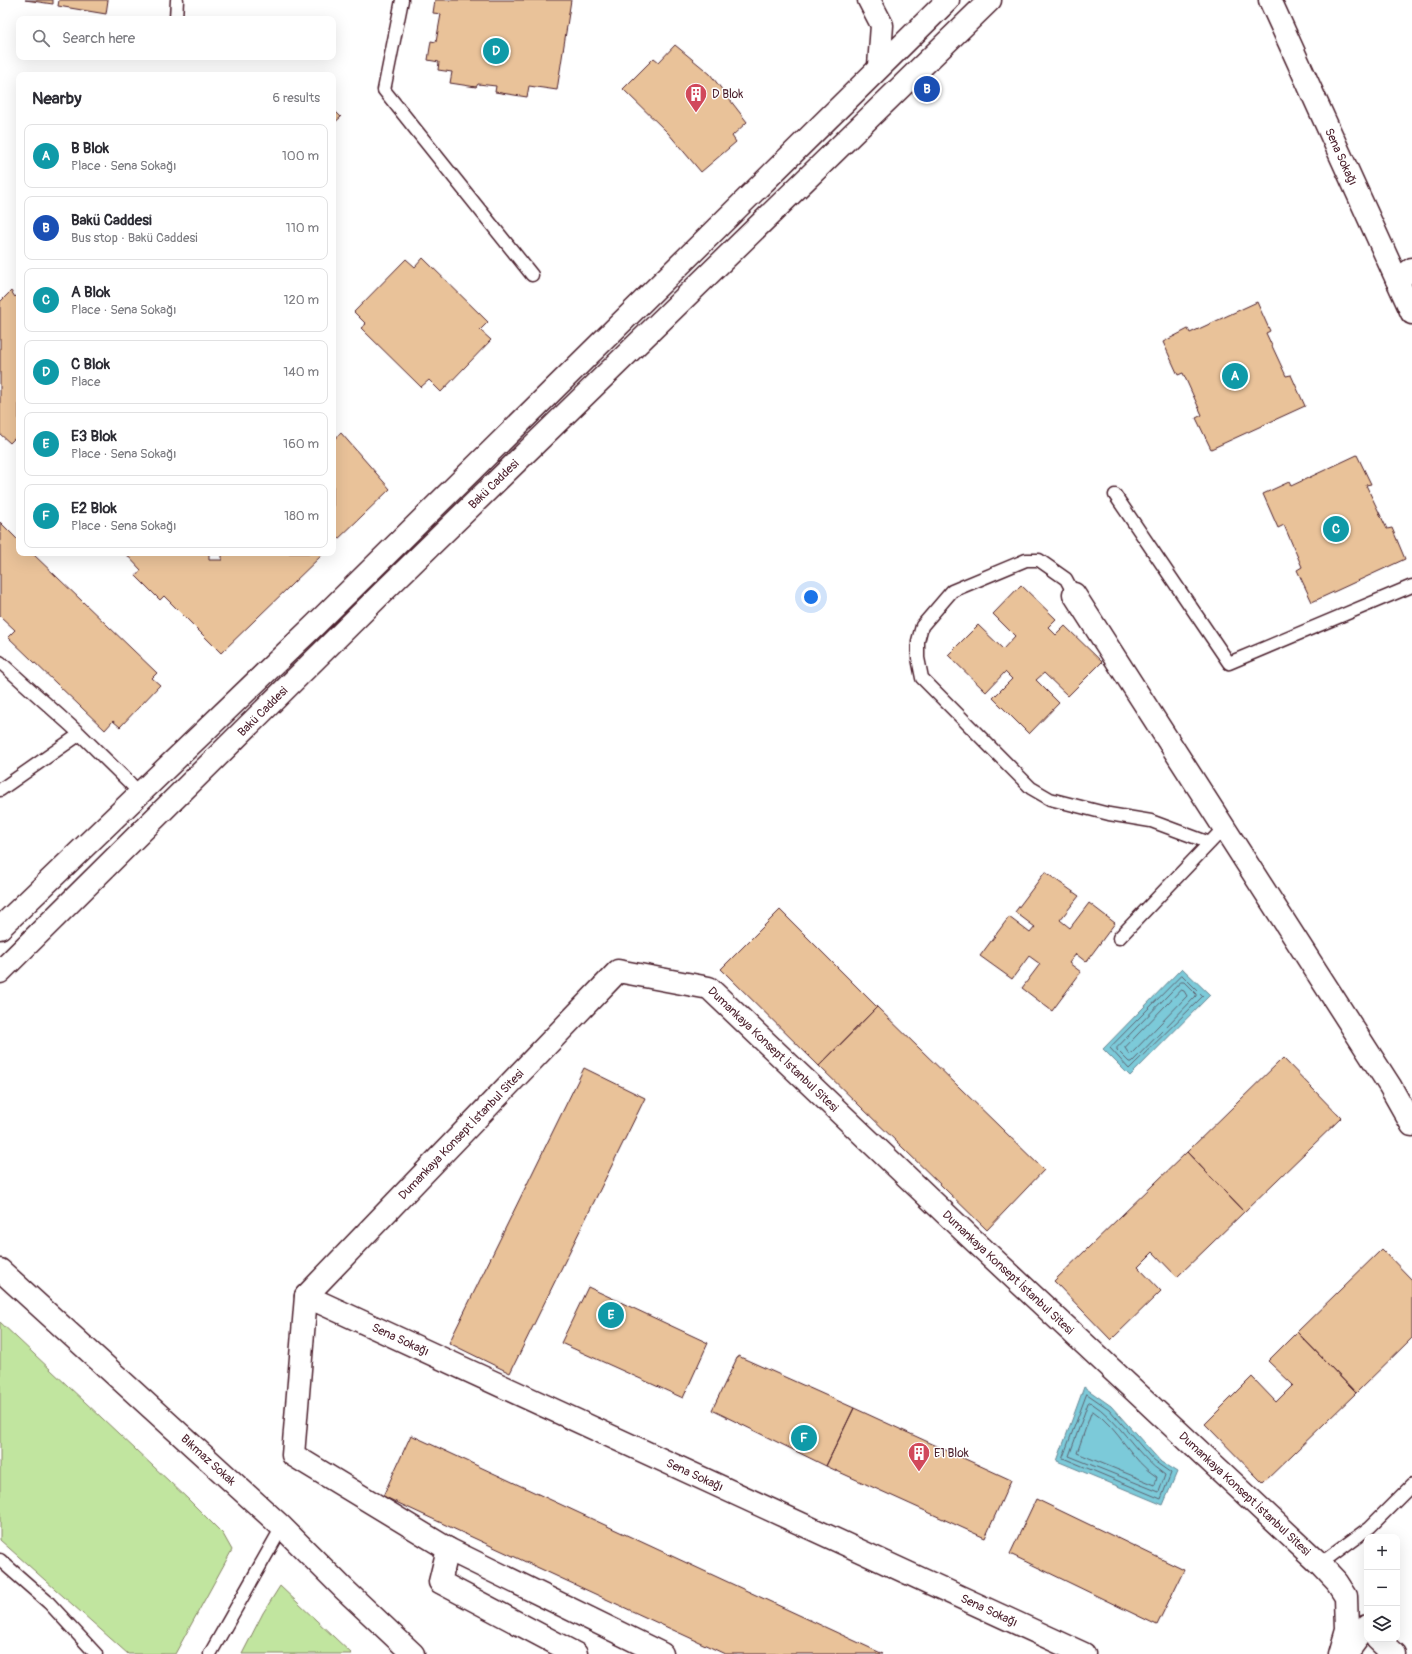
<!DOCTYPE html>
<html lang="en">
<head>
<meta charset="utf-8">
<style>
  body { margin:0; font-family:Pangolin,sans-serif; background:#f2f2f3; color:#2b2b33 }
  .controls { position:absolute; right:12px; bottom:12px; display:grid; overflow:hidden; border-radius:8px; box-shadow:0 4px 16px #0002 }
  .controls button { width:36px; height:36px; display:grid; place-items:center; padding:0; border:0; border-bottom:1px solid #e1e1e2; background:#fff; color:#2b2b33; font:20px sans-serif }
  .you { position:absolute; left:811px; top:597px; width:14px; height:14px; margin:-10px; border:3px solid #fff; border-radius:50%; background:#1a73e8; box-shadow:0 0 0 6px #1a73e833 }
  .badge { display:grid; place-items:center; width:26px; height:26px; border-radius:50%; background:#1a73e8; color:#fff; font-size:13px; font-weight:700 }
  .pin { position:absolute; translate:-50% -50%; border:2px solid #fff; box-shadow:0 1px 4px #0006 }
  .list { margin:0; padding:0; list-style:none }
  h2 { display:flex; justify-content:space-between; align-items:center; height:52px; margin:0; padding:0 16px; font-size:17px }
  h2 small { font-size:13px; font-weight:400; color:#7c7c81 }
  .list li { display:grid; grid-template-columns:26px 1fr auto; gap:12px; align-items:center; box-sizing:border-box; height:64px; margin:0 8px 8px; padding:0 8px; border:1px solid #e1e1e2; border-radius:8px }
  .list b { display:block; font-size:15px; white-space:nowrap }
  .list p { margin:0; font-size:13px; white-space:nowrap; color:#7c7c81 }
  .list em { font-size:13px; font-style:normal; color:#7c7c81 }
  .icon { flex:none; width:22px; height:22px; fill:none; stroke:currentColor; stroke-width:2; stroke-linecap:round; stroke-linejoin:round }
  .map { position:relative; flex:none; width:1412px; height:1654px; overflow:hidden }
  .search { position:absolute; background:#fff; box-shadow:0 4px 16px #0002; left:16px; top:16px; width:320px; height:44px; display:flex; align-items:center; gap:10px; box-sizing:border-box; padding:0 14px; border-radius:8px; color:#7c7c81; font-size:15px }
  .panel { position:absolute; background:#fff; box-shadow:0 4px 16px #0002; left:16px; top:72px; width:320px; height:484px; border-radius:8px }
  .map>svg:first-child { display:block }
  .green { fill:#c1e59f; stroke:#868265 }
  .water { fill:#7bcad9; stroke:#678693 }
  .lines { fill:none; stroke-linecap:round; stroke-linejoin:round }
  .shore { stroke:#5e6371; stroke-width:1 }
  .building { fill:#e9c299; stroke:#4a1f2b }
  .lane-casing { stroke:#4a1f2b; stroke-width:15 }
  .street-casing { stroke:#4a1f2b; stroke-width:25 }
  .secondary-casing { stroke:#4a1f2b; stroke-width:25 }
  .lane { stroke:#fff; stroke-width:12 }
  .street { stroke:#fff; stroke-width:22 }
  .secondary { stroke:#fff; stroke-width:22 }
  .labels { text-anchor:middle; stroke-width:3; stroke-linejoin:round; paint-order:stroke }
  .poi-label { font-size:12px; fill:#4a1f2b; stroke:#fff; text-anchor:start }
  .street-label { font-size:12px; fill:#4a1f2b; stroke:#fff }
</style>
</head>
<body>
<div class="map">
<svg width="1412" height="1654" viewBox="0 0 1412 1654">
  <rect width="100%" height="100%" fill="#fff"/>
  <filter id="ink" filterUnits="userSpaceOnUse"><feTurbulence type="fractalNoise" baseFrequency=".025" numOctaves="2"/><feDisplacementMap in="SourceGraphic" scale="8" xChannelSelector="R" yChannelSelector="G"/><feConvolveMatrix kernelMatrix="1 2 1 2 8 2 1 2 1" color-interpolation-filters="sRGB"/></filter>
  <g filter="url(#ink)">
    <path class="green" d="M0,1322L187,1498L223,1534L232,1550L175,1654H128L0,1540Z
      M280,1586L352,1654H242L263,1613Z"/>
    <path class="water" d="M1182,968L1210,995L1130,1076L1103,1049Z
      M1084,1387L1111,1406L1161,1462L1177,1472L1163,1505L1057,1461Z"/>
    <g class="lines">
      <path class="shore" d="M1182,975L1203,996L1129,1069L1110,1048Z
        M1181,982H1184L1196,994V996L1132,1062H1129L1117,1050V1048Z
        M1181,990L1184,991L1187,996L1132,1053L1129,1054L1125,1048Z
        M1087,1394L1109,1409L1154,1461L1171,1473L1161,1499L1063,1458Z
        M1090,1402C1121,1421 1135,1455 1165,1475L1159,1492L1069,1456L1088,1403Z
        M1093,1411C1119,1428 1131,1461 1157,1477L1155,1485L1077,1453L1091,1413Z"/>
    </g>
    <path class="building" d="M25,0H53V4Z
      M59,0H108L106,14L58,6Z
      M435,0H571L557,90L529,86L527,97L495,92L496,86L478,84L476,87L450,83L452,72L438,70L439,62L428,60L431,41L436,42L441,14L433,13Z
      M675,45L710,74L747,122L732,136L736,142L701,172L668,133L623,89L654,58L659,62Z
      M333,109L341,117L333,124Z
      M423,258L488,322L480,330L491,340L441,392L429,380L421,387L361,328L366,324L354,312L406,259L415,267Z
      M11,291L15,297L19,293V442L15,438L10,443L0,434V302Z
      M1257,302L1270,331L1266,333L1286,376L1291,375L1305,406L1211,449L1196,418L1202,415L1183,373L1178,375L1163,342L1188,329L1190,333Z
      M341,433L390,489L333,544V440Z
      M1357,455L1371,484L1366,485L1387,529L1392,528L1405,559L1312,602L1297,570L1302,567L1284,525L1278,528L1263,494L1289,482L1291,486Z
      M0,522L19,541V553H32L157,673L152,678L160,685L120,727L113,721L105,730L8,637L15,630L0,616Z
      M125,553H209V560H222V553H324L221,653L164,596L160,600L136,576L141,570Z
      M1021,585L1056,619L1048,627L1056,635L1065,626L1102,662L1068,696L1044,673L1036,680L1059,703L1029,734L993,698L1012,679L1005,672L986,692L948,655L978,625L1003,649L1015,636L993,614Z
      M1045,872L1079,896L1060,920L1070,928L1089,903L1115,923L1086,962L1076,954L1069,963L1081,972L1052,1011L1022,988L1040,964L1029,956L1012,979L980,956L1009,917L1030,933L1035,927L1015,912Z
      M780,910L877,1007L819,1066L721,969Z
      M877,1007L1044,1170L987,1230L819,1066Z
      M1283,1058L1341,1118L1244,1212L1187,1152Z
      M584,1068L645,1098L510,1373L449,1343Z
      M1187,1152L1244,1212L1177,1277L1153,1252L1138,1267L1161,1291L1111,1340L1054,1281Z
      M1382,1249L1412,1280V1338L1356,1393L1297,1332Z
      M588,1287L708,1343L683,1398L561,1343Z
      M1297,1332L1356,1393L1263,1483L1205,1424L1252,1377L1276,1402L1293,1385L1268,1361Z
      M738,1356L854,1408L826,1466L712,1410Z
      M854,1408L1011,1480L985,1538L826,1466Z
      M411,1435L883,1654H725L383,1496Z
      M1036,1499L1184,1570L1157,1625L1010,1554Z"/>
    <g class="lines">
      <g class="lane-casing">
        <path id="lane" d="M402,0L384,90L532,275
          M176,19L177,0
          M1115,495L1229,663L1412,586
          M1074,594L1066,579L1039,560H1026L952,591L922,626L918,641V658L922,678L1031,788L1050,799L1109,814L1151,821L1210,843
          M0,662L80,734L140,793
          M0,790L80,734
          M1119,938L1223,829
          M0,1560L49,1603L96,1654
          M1320,1564L1370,1527L1412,1485
          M210,1654L282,1527"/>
      </g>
      <g class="street-casing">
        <g id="street">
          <path d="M869,0L882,25L879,66"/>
          <path d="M1397,280L1412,269"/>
          <path d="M1074,594L1390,1086L1412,1125"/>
          <path id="s1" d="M0,1270L282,1527L344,1589L413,1654"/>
          <path id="s2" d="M306,1296L1084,1654"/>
          <path d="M448,1549L440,1582L576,1654"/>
          <path d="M1378,1639L1394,1654"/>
          <path id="s3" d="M662,1654L448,1549L293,1455L306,1296L618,971L709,988L968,1235L1320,1564L1337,1582L1346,1596L1347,1630L1340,1654"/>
          <path d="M1346,1654L1366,1627L1367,1628"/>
        </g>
      </g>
      <g class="secondary-casing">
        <g id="secondary">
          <path id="s4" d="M1270,0L1412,313"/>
          <path d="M0,928L316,624L948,0"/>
          <path id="s5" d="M0,972L384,591L990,0"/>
        </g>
      </g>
      <use href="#lane" class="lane"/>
      <use href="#street" class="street"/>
      <use href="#secondary" class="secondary"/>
    </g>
  </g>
  <defs>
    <g id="building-pin" transform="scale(1.15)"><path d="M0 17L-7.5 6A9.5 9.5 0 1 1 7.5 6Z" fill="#d1495b" stroke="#fff"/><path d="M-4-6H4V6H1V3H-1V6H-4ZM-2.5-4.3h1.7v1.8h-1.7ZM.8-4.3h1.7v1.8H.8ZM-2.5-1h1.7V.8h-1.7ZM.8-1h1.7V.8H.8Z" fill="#fff"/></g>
  </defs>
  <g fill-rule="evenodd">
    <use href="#building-pin" x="696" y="94"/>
    <use href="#building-pin" x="919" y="1453"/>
  </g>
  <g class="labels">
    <g class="poi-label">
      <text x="712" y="98">D Blok</text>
      <text x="934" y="1457">E1 Blok</text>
    </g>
    <g class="street-label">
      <text dy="4" stroke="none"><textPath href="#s4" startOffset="172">Sena Sokağı</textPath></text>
      <text dy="4" stroke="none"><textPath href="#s5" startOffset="694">Bakü Caddesi</textPath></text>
      <text dy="4" stroke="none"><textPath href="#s5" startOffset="370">Bakü Caddesi</textPath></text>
      <text dy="4" stroke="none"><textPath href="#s3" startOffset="1211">Dumankaya Konsept İstanbul Sitesi</textPath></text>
      <text dy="4" stroke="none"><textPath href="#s3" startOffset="803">Dumankaya Konsept İstanbul Sitesi</textPath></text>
      <text dy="4" stroke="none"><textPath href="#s3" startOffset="1535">Dumankaya Konsept İstanbul Sitesi</textPath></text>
      <text dy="4" stroke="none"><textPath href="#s2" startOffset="104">Sena Sokağı</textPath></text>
      <text dy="4" stroke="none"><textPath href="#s1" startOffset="282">Bıkmaz Sokak</textPath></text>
      <text dy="4" stroke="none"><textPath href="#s2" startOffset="428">Sena Sokağı</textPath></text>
      <text dy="4" stroke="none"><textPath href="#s3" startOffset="1859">Dumankaya Konsept İstanbul Sitesi</textPath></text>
      <text dy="4" stroke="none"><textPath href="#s2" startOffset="752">Sena Sokağı</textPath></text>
    </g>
  </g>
</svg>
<div class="controls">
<button>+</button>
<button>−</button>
<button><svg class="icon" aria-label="layers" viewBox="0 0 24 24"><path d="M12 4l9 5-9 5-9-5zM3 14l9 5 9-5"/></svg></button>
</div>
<div class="you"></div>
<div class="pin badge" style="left:1235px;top:376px;background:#0f9aa8">A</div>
<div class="pin badge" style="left:927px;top:89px;background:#1a4fb4">B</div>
<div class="pin badge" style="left:1336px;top:529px;background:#0f9aa8">C</div>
<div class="pin badge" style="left:496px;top:51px;background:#0f9aa8">D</div>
<div class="pin badge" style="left:611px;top:1315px;background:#0f9aa8">E</div>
<div class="pin badge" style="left:804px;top:1438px;background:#0f9aa8">F</div>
<div class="search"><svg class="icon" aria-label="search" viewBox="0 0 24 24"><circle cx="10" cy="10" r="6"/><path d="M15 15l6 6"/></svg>Search here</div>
<section class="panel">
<h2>Nearby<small>6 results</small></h2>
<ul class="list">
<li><span class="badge" style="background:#0f9aa8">A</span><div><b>B Blok</b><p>Place · Sena Sokağı</p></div><em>100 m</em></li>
<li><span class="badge" style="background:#1a4fb4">B</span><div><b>Bakü Caddesi</b><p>Bus stop · Bakü Caddesi</p></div><em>110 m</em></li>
<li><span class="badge" style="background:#0f9aa8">C</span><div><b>A Blok</b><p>Place · Sena Sokağı</p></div><em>120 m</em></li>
<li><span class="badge" style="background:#0f9aa8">D</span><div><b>C Blok</b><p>Place</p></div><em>140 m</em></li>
<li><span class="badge" style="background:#0f9aa8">E</span><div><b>E3 Blok</b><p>Place · Sena Sokağı</p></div><em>160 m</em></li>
<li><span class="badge" style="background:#0f9aa8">F</span><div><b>E2 Blok</b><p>Place · Sena Sokağı</p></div><em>180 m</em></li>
</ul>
</section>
</div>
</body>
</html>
